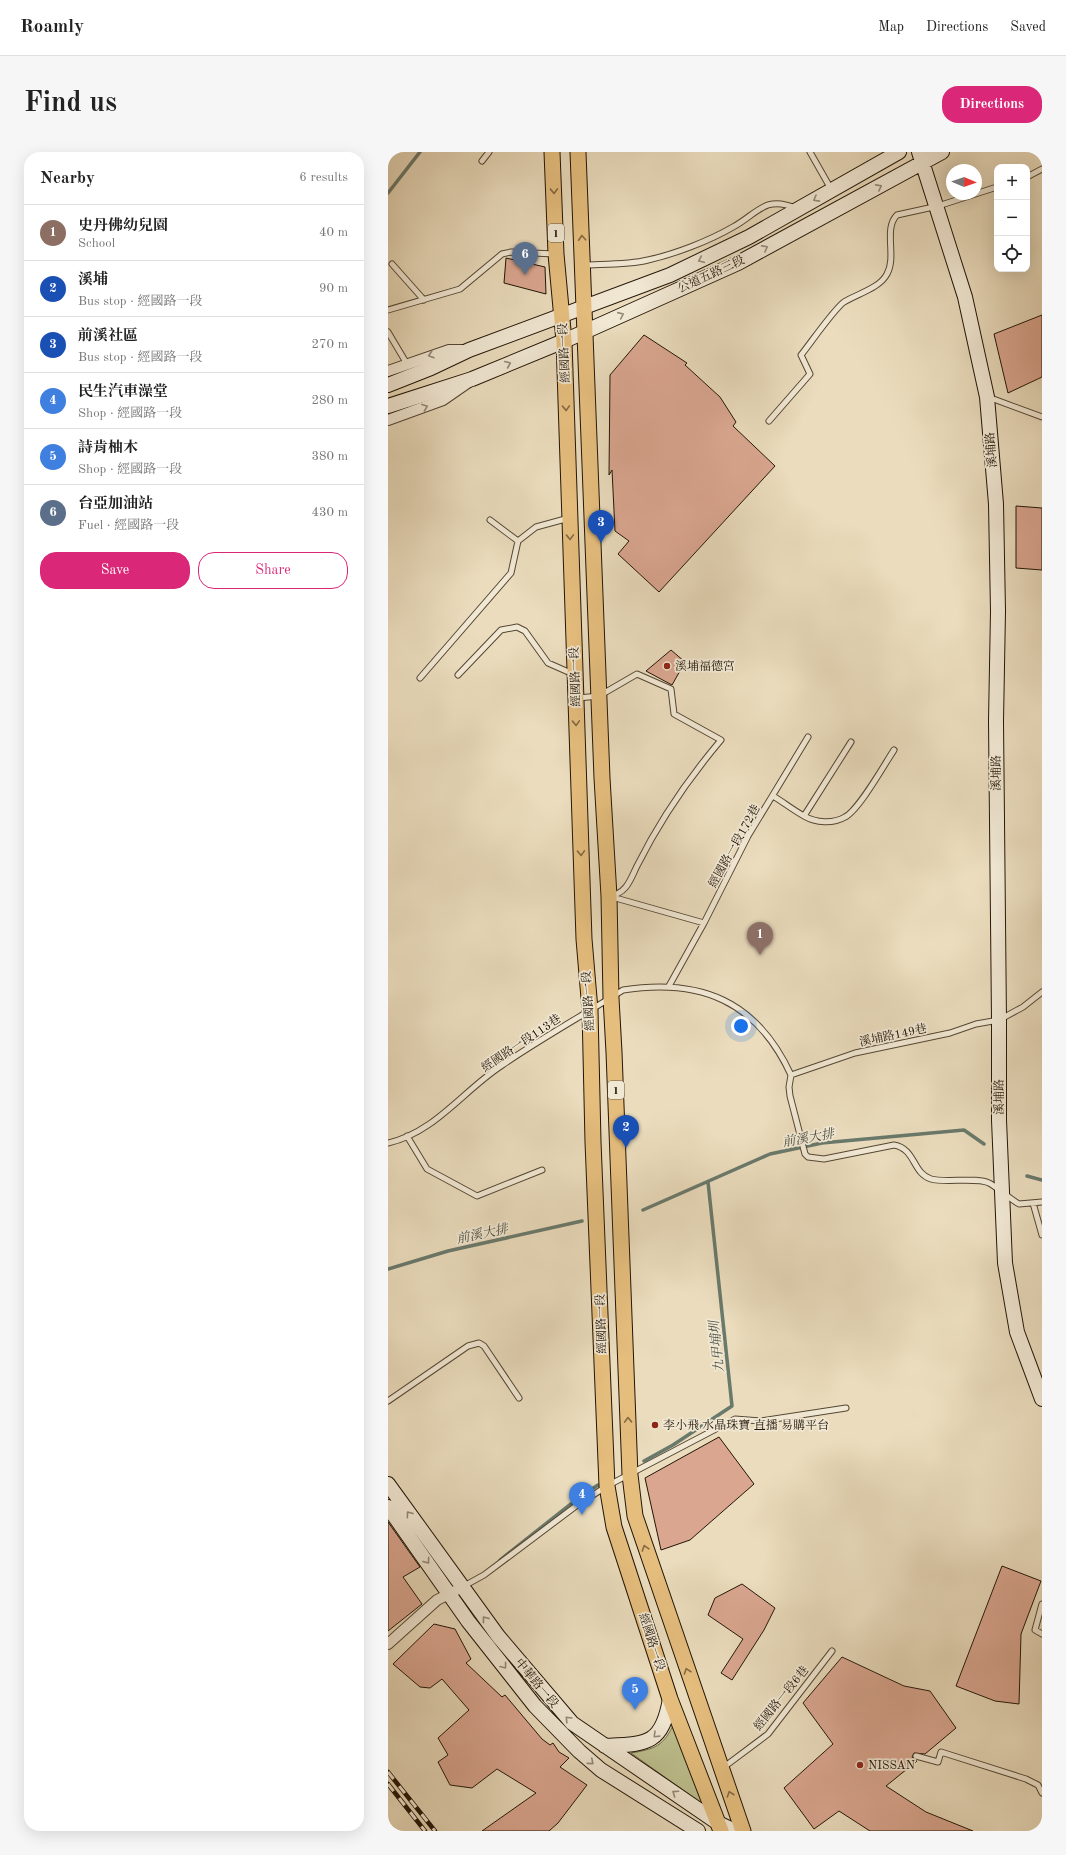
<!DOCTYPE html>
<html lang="en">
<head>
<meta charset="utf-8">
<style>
  body { margin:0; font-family:"Old Standard TT","Noto Serif TC",serif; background:#f6f6f6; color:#222 }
  .controls { position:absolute; right:12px; top:12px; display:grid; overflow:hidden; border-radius:8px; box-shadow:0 4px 16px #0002 }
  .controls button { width:36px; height:36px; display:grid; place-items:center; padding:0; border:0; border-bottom:1px solid #e0e0e0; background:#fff; color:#222; font:20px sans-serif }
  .compass { position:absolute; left:558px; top:12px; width:36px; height:36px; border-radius:50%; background:#fff; box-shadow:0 4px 16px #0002; rotate:92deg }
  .you { position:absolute; left:353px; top:874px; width:14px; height:14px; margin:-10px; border:3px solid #fff; border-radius:50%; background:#1a73e8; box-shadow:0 0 0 6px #1a73e833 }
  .badge { display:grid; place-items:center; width:26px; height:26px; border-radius:50%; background:#db2777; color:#fff; font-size:13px; font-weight:700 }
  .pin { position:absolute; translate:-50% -33px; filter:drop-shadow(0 1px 2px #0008) }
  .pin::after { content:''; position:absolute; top:21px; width:14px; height:12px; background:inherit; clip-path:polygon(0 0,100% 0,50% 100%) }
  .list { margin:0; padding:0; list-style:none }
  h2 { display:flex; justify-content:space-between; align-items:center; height:52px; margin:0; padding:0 16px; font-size:17px }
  h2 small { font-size:13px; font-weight:400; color:#767676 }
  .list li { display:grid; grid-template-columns:26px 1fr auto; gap:12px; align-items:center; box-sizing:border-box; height:56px; padding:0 16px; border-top:1px solid #e0e0e0 }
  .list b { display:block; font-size:15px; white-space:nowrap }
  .list p { margin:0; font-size:13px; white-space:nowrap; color:#767676 }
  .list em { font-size:13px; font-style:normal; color:#767676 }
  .actions { display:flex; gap:8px; padding:12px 16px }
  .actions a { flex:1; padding:9px 0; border:1px solid #db2777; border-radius:16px; text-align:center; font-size:14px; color:#db2777 }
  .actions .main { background:#db2777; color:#fff }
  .icon { flex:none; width:22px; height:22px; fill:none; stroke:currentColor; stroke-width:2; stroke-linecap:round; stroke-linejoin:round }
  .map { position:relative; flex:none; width:654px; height:1679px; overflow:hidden; border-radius:16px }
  header { display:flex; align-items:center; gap:24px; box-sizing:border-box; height:56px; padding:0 20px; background:#fff; border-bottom:1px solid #e0e0e0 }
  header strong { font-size:19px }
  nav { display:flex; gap:22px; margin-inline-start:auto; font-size:14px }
  .intro { display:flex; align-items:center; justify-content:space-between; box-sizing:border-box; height:96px; padding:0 24px }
  h1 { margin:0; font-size:28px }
  .button { padding:10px 18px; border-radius:16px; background:#db2777; color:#fff; font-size:14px; font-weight:700 }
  main { display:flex; gap:24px; padding:0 24px }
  aside { flex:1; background:#fff; border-radius:16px; box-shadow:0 4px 16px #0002 }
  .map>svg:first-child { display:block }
  .green { fill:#bdbf8d; stroke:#706a4a }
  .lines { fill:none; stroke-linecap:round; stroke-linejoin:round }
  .stream { stroke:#69796b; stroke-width:3.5 }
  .building { fill:#daa690; stroke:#221507 }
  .lane-casing { stroke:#544734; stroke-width:7 }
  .street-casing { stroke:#544734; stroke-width:12 }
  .secondary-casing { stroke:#221507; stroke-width:16 }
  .primary-casing { stroke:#221507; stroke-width:17 }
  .lane { stroke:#f1e8d4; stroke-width:5 }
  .street { stroke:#f1e8d4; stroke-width:10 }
  .secondary { stroke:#f1e8d4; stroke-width:14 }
  .primary { stroke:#e5be7e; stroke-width:15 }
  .rail-casing { stroke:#221507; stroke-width:4.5 }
  .rail { stroke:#f1e8d4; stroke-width:3; stroke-dasharray:9; stroke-linecap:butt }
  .oneway { stroke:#948978 }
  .oneway2 { stroke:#846a42 }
  .poi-dot { fill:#8f2418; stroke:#f1e8d4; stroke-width:1.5 }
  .labels { text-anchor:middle; stroke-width:3.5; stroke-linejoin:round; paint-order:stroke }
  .shield { fill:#f1e8d4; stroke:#605444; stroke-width:1 }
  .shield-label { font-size:11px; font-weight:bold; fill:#221507 }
  .street-label { font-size:12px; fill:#221507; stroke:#f1e8d4 }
  .poi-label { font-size:12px; fill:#221507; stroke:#f1e8d4; text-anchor:start }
  .water-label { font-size:13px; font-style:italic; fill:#4b4f41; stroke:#f1e8d4 }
</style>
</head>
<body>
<header>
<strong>Roamly</strong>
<nav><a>Map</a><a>Directions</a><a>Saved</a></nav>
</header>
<div class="intro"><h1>Find us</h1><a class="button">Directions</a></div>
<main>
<aside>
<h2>Nearby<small>6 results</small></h2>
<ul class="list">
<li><span class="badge" style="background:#8d6e63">1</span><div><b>史丹佛幼兒園</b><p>School</p></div><em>40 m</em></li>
<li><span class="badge" style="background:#1a4fb4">2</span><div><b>溪埔</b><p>Bus stop · 經國路一段</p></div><em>90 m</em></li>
<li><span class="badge" style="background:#1a4fb4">3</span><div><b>前溪社區</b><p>Bus stop · 經國路一段</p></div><em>270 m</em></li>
<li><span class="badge" style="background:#3f7fe0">4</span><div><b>民生汽車澡堂</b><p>Shop · 經國路一段</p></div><em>280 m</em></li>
<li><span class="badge" style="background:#3f7fe0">5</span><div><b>詩肯柚木</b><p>Shop · 經國路一段</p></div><em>380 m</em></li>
<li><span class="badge" style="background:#5c6f8a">6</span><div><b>台亞加油站</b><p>Fuel · 經國路一段</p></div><em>430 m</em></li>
</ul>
<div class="actions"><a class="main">Save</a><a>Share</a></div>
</aside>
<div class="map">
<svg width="654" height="1679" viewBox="0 0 654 1679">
  <rect width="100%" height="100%" fill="#eadcbd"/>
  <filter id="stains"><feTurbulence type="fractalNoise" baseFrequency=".005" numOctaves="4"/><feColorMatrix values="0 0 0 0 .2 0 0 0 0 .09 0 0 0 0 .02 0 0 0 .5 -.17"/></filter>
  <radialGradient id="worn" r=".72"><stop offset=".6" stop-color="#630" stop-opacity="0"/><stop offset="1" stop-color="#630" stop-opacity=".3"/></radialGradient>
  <path class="green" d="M286,1571L316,1653L243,1601C267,1597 276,1594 286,1571Z"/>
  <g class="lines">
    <path class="stream" d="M0,41L32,0
      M639,1024L654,1028
      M255,1058L382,1002L434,991L576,978L596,992
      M0,1117L60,1099L194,1069
      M256,1309L285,1293L344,1254L320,1030
      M112,1408L189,1347L210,1333"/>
  </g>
  <path class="building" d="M118,106L157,115L158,142L116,131Z
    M654,163V225L620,241L606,182Z
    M256,183L299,211L297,213L332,245L348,270L345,274L387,314L271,440L230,402L241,389L227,379L224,318L221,323L222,223Z
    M628,354L654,356V418L628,416Z
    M283,498L297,510L284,533L258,519Z
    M331,1285L366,1332L302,1388L273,1398L257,1326Z
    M0,1370L32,1415L15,1425L34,1452L0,1479Z
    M614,1414L653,1429L633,1482L631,1552L607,1549L568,1534Z
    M354,1432L387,1456L376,1478L344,1528L333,1521L355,1487L320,1463L327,1446Z
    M46,1472L67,1477L83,1507L78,1511L114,1545L117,1543L154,1587L162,1593L165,1591L171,1600L181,1606L172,1615L199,1633L170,1671L161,1679H94L148,1641L109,1617L84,1636L62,1633L50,1610L60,1603L50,1586L81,1558L54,1527L42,1536L32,1535L5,1512Z
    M454,1505L516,1534L542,1539L568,1576L537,1602L526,1601L524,1605L529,1609L498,1634L538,1660L585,1679H482L451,1659L426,1677L396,1636L445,1592L415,1551Z"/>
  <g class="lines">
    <g class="lane-casing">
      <path id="lane" d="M422,0L443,37
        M94,9L101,0
        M639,25L654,17
        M4,112L36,148
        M196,113C216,112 240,113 260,108C287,102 321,89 345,75C369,62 377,43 407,56
        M0,158L72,137L114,102L123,100L167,102
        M0,180L19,212
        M600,245L654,265
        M381,269L422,222L413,203C422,192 446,157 456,150C469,142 492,136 499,122C509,104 495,77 509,63L550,54L609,35
        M102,368L130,389
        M70,523L113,478L129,475L137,479L160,511L185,522
        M32,526L123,421L130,389L148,375L181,366
        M190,546L211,544L249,522L283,537L286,562L333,588C300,627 272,668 249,714C242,728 239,741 222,744
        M385,644C395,650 405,658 416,664C428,671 445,672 457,665C471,658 496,613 506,598
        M416,664L463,590
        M224,745L316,771
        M281,834L316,771L360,684L420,585
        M403,923L401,935L402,944L417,1002L420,1005L436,1007L506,993C528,997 524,1021 543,1027C556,1031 590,1025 601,1031C609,1035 622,1047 631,1052L654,1050
        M403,923L467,901L562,881L588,872L611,868L635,855L654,840
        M19,984L39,1017L89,1044L154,1018
        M0,991C46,981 75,939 113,914C152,887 194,864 235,838C313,826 369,849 403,923
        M645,1051L654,1083
        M0,1249L80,1194L91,1191L96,1194L131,1246
        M76,1434L96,1423L188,1354L219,1334L347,1267L373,1269L458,1256
        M654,1452L647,1478L654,1482
        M528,1604L550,1610L553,1600L638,1627L650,1633L654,1641
        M336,1615L380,1582L444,1499"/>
    </g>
    <g class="street-casing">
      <path id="street" d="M0,219L61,198H77
        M0,268L55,248L81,230
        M0,1492L49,1448L67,1439"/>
    </g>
    <g class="secondary-casing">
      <path id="secondary" d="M531,0L577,145L599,245L608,352L610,459L608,569L611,868V968L617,1111L629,1180L654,1247
        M0,233L43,216L81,198L282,123L361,85L511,0
        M0,254L84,227L176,189L350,111L554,0
        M0,1332L110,1484L184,1571L330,1671L347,1679
        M0,1355L80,1469L147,1554L191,1599L213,1618L310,1679
        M217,1594C259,1592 274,1593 282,1547"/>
    </g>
    <g class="primary-casing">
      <path id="primary" d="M164,0L168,102L176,189L193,698L196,787L202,858L205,990L219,1334L226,1375L282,1547L333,1679
        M190,0L214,626L221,744L223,846L226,900L242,1323L247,1364L355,1679"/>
    </g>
    <use href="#lane" class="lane"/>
    <use href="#street" class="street"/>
    <use href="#secondary" class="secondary"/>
    <use href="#primary" class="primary"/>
    <g class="rail-casing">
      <path id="rail" d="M0,1620L47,1679
        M0,1632L37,1679"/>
    </g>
    <use href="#rail" class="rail"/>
  </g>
  <defs><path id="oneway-chevron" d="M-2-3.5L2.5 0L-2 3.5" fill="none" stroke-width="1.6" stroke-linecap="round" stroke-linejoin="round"/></defs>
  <g class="oneway">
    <use href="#oneway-chevron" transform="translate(491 35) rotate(-28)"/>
    <use href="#oneway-chevron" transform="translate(428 47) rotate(151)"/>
    <use href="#oneway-chevron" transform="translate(377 96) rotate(-28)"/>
    <use href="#oneway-chevron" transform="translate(313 108) rotate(155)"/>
    <use href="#oneway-chevron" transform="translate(233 163) rotate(-24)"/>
    <use href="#oneway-chevron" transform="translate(43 203) rotate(162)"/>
    <use href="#oneway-chevron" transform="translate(120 212) rotate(-23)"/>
    <use href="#oneway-chevron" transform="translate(37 255) rotate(-20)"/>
    <use href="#oneway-chevron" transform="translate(21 1362) rotate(-126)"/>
    <use href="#oneway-chevron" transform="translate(39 1409) rotate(54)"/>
    <use href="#oneway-chevron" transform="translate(97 1467) rotate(-127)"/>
    <use href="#oneway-chevron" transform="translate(116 1514) rotate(52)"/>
    <use href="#oneway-chevron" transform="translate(180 1567) rotate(-134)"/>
    <use href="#oneway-chevron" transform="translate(268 1583) rotate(136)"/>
    <use href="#oneway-chevron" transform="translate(203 1610) rotate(40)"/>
    <use href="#oneway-chevron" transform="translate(287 1641) rotate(-146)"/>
  </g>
  <g class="oneway2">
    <use href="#oneway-chevron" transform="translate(166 39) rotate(88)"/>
    <use href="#oneway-chevron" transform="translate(194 86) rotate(-93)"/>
    <use href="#oneway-chevron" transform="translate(178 256) rotate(88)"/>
    <use href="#oneway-chevron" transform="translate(182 385) rotate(88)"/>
    <use href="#oneway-chevron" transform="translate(188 571) rotate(88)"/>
    <use href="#oneway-chevron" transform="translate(193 701) rotate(88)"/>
    <use href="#oneway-chevron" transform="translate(240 1268) rotate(-92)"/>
    <use href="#oneway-chevron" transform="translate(257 1396) rotate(-108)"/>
    <use href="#oneway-chevron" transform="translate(299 1519) rotate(-109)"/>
    <use href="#oneway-chevron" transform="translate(342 1642) rotate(-109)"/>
  </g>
  <g class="poi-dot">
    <circle cx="279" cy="514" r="4"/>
    <circle cx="267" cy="1273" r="4"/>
    <circle cx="472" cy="1613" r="4"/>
  </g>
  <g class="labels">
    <g class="shield">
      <rect x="160" y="72" width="16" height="18" rx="3"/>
      <rect x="220" y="929" width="16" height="18" rx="3"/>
    </g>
    <g class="shield-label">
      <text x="168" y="85">1</text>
      <text x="228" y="942">1</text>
    </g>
    <g class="street-label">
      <text transform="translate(323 122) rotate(-25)" y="4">公道五路三段</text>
      <text transform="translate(176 201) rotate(-93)" y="4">經國路一段</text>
      <text transform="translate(603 298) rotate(-95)" y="4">溪埔路</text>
      <text transform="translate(187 525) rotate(-92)" y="4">經國路一段</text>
      <text transform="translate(608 621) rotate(-90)" y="4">溪埔路</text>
      <text transform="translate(346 694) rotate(-61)" y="4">經國路一段172巷</text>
      <text transform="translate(200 849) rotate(-94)" y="4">經國路一段</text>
      <text transform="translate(505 883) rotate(-12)" y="4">溪埔路149巷</text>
      <text transform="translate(133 891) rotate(-34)" y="4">經國路一段113巷</text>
      <text transform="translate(611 945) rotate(-90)" y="4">溪埔路</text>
      <text transform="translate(213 1172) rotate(-92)" y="4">經國路一段</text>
      <text transform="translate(264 1490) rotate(72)" y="4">經國路一段</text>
      <text transform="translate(149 1531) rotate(50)" y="4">中華路一段</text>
      <text transform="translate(393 1546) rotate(-51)" y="4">經國路一段6巷</text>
    </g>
    <g class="poi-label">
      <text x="287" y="518">溪埔福德宮</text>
      <text x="275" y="1277">李小飛 水晶珠寶 直播 易購平台</text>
      <text x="480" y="1617">NISSAN</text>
    </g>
    <g class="water-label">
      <text transform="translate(420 985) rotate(-10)" y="5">前溪大排</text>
      <text transform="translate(94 1081) rotate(-12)" y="5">前溪大排</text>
      <text transform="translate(328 1195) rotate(-96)" y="5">九甲埔圳</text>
    </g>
  </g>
  <rect width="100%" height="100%" filter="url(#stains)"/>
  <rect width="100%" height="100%" fill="url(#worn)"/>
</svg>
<div class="controls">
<button>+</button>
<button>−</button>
<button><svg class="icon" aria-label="locate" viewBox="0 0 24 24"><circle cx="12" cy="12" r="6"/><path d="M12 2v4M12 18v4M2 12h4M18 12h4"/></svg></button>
</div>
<svg class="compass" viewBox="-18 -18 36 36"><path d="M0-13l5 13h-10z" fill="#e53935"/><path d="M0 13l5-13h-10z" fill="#767676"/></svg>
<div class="you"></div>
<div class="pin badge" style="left:372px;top:803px;background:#8d6e63">1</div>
<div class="pin badge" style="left:238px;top:996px;background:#1a4fb4">2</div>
<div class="pin badge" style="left:213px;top:391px;background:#1a4fb4">3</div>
<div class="pin badge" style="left:194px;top:1363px;background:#3f7fe0">4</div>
<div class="pin badge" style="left:247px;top:1558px;background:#3f7fe0">5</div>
<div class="pin badge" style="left:137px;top:123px;background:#5c6f8a">6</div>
</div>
</main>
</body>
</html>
